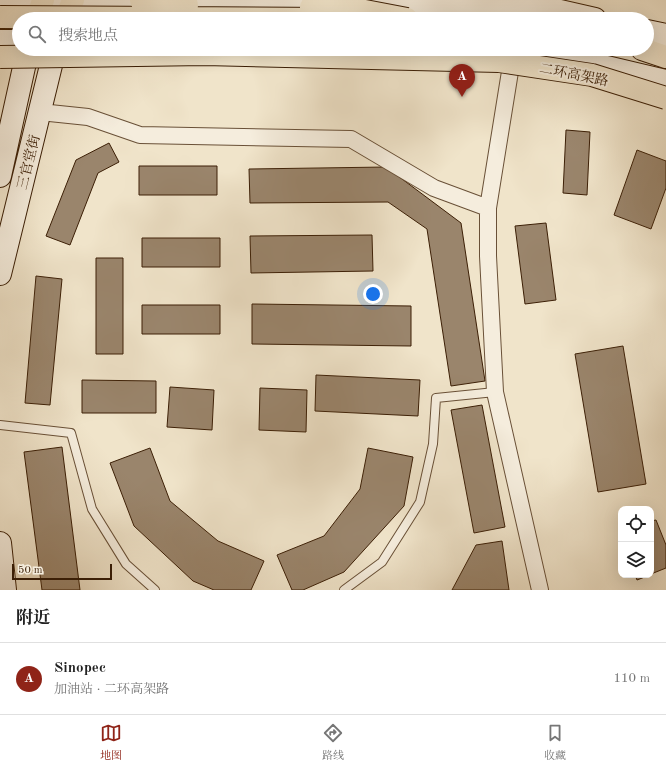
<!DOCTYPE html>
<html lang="zh">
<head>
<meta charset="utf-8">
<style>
  body { margin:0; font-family:"Old Standard TT","Noto Serif SC",serif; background:#f2f2f2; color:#222 }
  .controls { position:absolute; right:12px; bottom:12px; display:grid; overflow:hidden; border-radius:8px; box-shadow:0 4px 16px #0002 }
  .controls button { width:36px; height:36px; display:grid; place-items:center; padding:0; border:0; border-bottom:1px solid #e0e0e0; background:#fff; color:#222; font:20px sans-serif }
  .scale { position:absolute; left:12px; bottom:10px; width:100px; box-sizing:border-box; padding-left:4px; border:2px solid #3c1f06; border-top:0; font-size:11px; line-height:14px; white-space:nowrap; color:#3c1f06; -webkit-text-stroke:3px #f5eddd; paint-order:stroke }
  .you { position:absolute; left:373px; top:294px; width:14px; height:14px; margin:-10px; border:3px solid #fff; border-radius:50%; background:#1a73e8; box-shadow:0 0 0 6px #1a73e833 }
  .badge { display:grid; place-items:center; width:26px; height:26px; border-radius:50%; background:#8f2418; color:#fff; font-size:13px; font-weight:700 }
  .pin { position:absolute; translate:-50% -33px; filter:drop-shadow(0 1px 2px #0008) }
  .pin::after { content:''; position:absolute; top:21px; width:14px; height:12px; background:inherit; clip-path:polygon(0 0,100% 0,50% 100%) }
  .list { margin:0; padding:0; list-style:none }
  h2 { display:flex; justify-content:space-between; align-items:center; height:52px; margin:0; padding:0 16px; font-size:17px }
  h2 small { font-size:13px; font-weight:400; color:#767676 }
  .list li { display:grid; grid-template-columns:26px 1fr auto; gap:12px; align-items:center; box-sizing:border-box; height:72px; padding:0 16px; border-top:1px solid #e0e0e0 }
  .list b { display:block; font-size:15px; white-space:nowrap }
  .list p { margin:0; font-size:13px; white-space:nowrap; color:#767676 }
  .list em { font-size:13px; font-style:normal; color:#767676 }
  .icon { flex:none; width:22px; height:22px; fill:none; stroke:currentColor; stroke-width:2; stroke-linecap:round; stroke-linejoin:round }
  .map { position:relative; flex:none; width:666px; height:590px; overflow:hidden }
  .search { position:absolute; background:#fff; box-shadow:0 4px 16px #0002; left:12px; right:12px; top:12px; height:44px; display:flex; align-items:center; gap:10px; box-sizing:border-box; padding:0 14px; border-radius:22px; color:#767676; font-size:15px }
  .sheet { height:124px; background:#fff }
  nav { display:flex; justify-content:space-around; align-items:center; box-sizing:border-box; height:56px; border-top:1px solid #e0e0e0; background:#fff; font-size:11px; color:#767676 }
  nav a { display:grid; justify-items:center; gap:2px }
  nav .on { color:#8f2418 }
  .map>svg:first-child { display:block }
  .building { fill:#9a856c; stroke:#3c1f06 }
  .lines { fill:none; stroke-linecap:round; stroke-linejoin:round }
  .service-casing { stroke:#695037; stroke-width:10 }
  .minor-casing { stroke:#695037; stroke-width:18 }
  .secondary-casing { stroke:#3c1f06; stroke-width:24 }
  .primary-casing { stroke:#3c1f06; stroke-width:24 }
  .trunk-casing { stroke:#3c1f06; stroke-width:24 }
  .service { stroke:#f5eddd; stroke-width:8 }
  .minor { stroke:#f5eddd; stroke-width:16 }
  .secondary { stroke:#f5eddd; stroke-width:22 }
  .primary { stroke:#f0e4ca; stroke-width:22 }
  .trunk { stroke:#f0e4ca; stroke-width:22 }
  .trunk-bridge-casing { stroke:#3c1f06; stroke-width:24; stroke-linecap:butt }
  .trunk-bridge { stroke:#f0e4ca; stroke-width:22 }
  .labels { text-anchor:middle; stroke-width:4; stroke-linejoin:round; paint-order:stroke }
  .street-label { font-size:14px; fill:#3c1f06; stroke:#f5eddd }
</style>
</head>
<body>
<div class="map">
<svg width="666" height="590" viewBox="0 0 666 590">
  <rect width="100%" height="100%" fill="#f0e4ca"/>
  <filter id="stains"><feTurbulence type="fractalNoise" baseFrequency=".005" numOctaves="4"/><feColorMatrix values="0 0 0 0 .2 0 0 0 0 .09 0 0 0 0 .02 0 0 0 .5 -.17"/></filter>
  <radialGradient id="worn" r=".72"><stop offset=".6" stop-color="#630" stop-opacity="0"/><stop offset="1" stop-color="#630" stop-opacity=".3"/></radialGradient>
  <path class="building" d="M566,130L590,132L587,195L563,193Z
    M109,143L119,162L98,173L70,245L46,236L76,160Z
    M637,150L666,161V188L651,229L614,215Z
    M139,166H217V195H139Z
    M386,167L461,223L485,381L451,386L427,229L388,202L250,203L249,169Z
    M546,223L556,300L525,304L515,226Z
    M372,235L373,271L251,273L250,236Z
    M142,238H220V267H142Z
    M96,258H123V354H96Z
    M36,276L62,279L50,405L25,403Z
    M252,304L411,306V346L252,344Z
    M142,305H220V334H142Z
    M623,346L646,484L598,492L575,354Z
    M316,375L420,380L418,416L315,411Z
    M82,380L156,381V413H82Z
    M170,387L214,390L212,430L167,427Z
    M260,388L307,390L306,432L259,430Z
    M482,405L505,527L474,533L451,410Z
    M62,447L80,590H42L24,452Z
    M150,448L170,501L218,541L264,561L251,590H214L193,581L134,526L110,463Z
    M368,448L413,457L404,506L344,572L303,590H292L277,555L324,536L360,489Z
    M656,520L666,545V568L651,574V521Z
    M502,541L509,590H452L476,545Z
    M635,575H650L637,580Z"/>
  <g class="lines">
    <g class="service-casing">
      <path id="service" d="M0,425L71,433L92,509L126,564L155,590
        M344,590L382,562L420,502L433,444L436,398L495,392"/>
    </g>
    <g class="minor-casing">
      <path id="minor" d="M513,53L488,208V256L495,392L540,590
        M40,112L88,117L140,135L351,139L434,188L488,208"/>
    </g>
    <g class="secondary-casing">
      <path id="secondary" d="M0,3L534,5L595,19
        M647,31L666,35
        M0,41H19
        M476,50L513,51L598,65L666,81
        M0,176L28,49
        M0,274L55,49
        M0,543L5,590"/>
    </g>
    <g class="primary-casing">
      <path id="primary" d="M37,19L43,0
        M66,19L73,0"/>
    </g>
    <g class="trunk-casing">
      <path id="trunk" d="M642,49L666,57"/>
    </g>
    <use href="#service" class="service"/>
    <use href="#minor" class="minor"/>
    <use href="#secondary" class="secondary"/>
    <use href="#primary" class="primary"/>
    <use href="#trunk" class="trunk"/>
    <g class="trunk-bridge-casing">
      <path id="trunk-bridge" d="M141,0L172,5H187
        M311,7L349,8L407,19
        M0,17L330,19
        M0,57L205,54L499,61L592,75L666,98"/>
    </g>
    <use href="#trunk-bridge" class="trunk-bridge"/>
  </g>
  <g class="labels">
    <g class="street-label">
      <text transform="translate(574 74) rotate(11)" y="5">二环高架路</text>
      <text transform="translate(28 162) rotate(-76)" y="5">三官堂街</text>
    </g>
  </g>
  <rect width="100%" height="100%" filter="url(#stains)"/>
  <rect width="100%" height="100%" fill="url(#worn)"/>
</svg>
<div class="controls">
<button><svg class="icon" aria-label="locate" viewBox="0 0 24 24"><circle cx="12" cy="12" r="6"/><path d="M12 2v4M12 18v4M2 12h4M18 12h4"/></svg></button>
<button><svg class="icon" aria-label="layers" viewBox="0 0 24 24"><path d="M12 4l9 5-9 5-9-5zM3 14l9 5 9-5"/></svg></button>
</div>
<div class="scale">50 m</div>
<div class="you"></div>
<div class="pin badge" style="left:462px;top:97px">A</div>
<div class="search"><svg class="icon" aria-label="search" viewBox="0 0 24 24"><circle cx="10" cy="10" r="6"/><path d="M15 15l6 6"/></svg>搜索地点</div>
</div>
<section class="sheet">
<h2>附近<small></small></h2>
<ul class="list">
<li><span class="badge">A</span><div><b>Sinopec</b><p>加油站 · 二环高架路</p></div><em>110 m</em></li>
</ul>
</section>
<nav>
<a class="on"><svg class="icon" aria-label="map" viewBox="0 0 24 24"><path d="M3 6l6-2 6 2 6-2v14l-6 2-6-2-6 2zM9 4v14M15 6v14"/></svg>地图</a>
<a><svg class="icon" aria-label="directions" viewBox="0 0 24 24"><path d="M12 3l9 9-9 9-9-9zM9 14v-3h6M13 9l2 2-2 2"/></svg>路线</a>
<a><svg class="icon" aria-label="saved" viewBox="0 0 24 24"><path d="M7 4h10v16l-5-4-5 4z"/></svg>收藏</a>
</nav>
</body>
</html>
